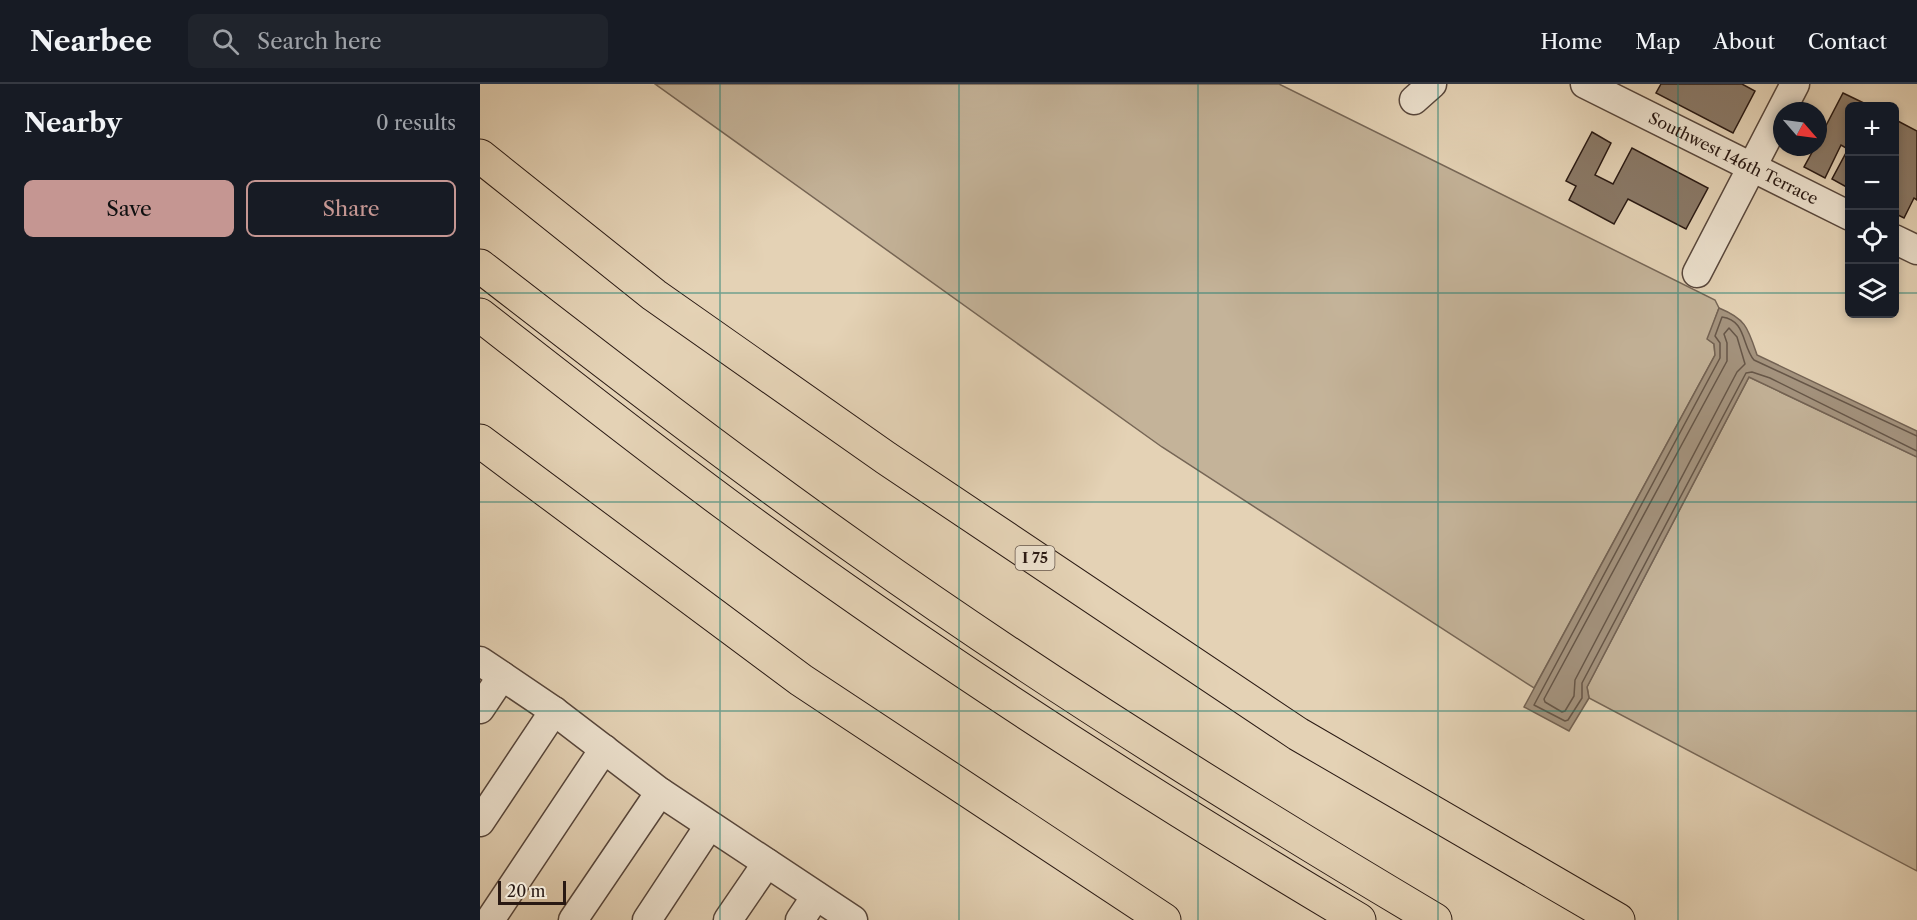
<!DOCTYPE html>
<html lang="en">
<head>
<meta charset="utf-8">
<style>
  body { margin:0; font-family:"Libre Caslon Text",serif; background:#20242c; color:#f1f3f6 }
  .controls { position:absolute; right:18px; top:18px; display:grid; overflow:hidden; border-radius:9px; box-shadow:0 3px 9px #0003 }
  .controls button { width:54px; height:54px; display:grid; place-items:center; padding:0; border:0; border-bottom:2px solid #363941; background:#171b24; color:#f1f3f6; font:30px sans-serif }
  .compass { position:absolute; left:1293px; top:18px; width:54px; height:54px; border-radius:50%; background:#171b24; box-shadow:0 3px 9px #0003; rotate:118deg }
  .scale { position:absolute; left:18px; bottom:15px; width:68px; box-sizing:border-box; padding-left:6px; border:3px solid #291913; border-top:0; font-size:16px; line-height:21px; white-space:nowrap; color:#291913; -webkit-text-stroke:4px #ede2cf; paint-order:stroke }
  .list { margin:0; padding:0; list-style:none }
  h2 { display:flex; justify-content:space-between; align-items:center; height:78px; margin:0; padding:0 24px; font-size:26px }
  h2 small { font-size:20px; font-weight:400; color:#9ea1a6 }
  .actions { display:flex; gap:12px; padding:18px 24px }
  .actions a { flex:1; padding:14px 0; border:2px solid #c59692; border-radius:9px; text-align:center; font-size:21px; color:#c59692 }
  .actions .main { background:#c59692; color:#111 }
  .icon { flex:none; width:33px; height:33px; fill:none; stroke:currentColor; stroke-width:2; stroke-linecap:round; stroke-linejoin:round }
  .map { position:relative; flex:none; width:1437px; height:836px; overflow:hidden }
  header { display:flex; align-items:center; gap:36px; box-sizing:border-box; height:84px; padding:0 30px; background:#171b24; border-bottom:2px solid #363941 }
  header strong { font-size:28px }
  nav { display:flex; gap:33px; margin-inline-start:auto; font-size:21px }
  .search { width:420px; height:54px; background:#20242c; display:flex; align-items:center; gap:15px; box-sizing:border-box; padding:0 21px; border-radius:9px; color:#9ea1a6; font-size:22px }
  main { display:flex }
  aside { flex:1; background:#171b24 }
  .map>svg:first-child { display:block }
  .green { fill:#c4b399; stroke:#766656; stroke-width:1.5 }
  .water { fill:#a4937e; stroke:#736253; stroke-width:1.5 }
  .lines { fill:none; stroke-linecap:round; stroke-linejoin:round }
  .shore { stroke:#665648; stroke-width:1.5 }
  .building { fill:#8a7967; stroke:#291913; stroke-width:1.5 }
  .minor-casing { stroke:#58473c; stroke-width:31 }
  .highway-casing { stroke:#291913; stroke-width:35 }
  .minor { stroke:#ede2cf; stroke-width:28 }
  .highway { stroke:#e4d2b5; stroke-width:33 }
  .grid { fill:none; stroke:#0f766e; stroke-width:1.5; stroke-opacity:0.55 }
  .labels { text-anchor:middle; stroke-width:5; stroke-linejoin:round; paint-order:stroke }
  .shield { fill:#ede2cf; stroke:#64554b; stroke-width:1.5 }
  .shield-label { font-size:15px; font-weight:bold; fill:#291913 }
  .street-label { font-size:16px; fill:#291913; stroke:#ede2cf }
</style>
</head>
<body>
<header>
<strong>Nearbee</strong>
<div class="search"><svg class="icon" aria-label="search" viewBox="0 0 24 24"><circle cx="10" cy="10" r="6"/><path d="M15 15l6 6"/></svg>Search here</div>
<nav><a>Home</a><a>Map</a><a>About</a><a>Contact</a></nav>
</header>
<main>
<aside>
<h2>Nearby<small>0 results</small></h2>
<ul class="list">
</ul>
<div class="actions"><a class="main">Save</a><a>Share</a></div>
</aside>
<div class="map">
<svg width="1437" height="836" viewBox="0 0 1437 836">
  <rect width="100%" height="100%" fill="#e4d2b5"/>
  <filter id="stains"><feTurbulence type="fractalNoise" baseFrequency=".00333" numOctaves="4"/><feColorMatrix values="0 0 0 0 .2 0 0 0 0 .09 0 0 0 0 .02 0 0 0 .5 -.17"/></filter>
  <radialGradient id="worn" r=".72"><stop offset=".6" stop-color="#630" stop-opacity="0"/><stop offset="1" stop-color="#630" stop-opacity=".3"/></radialGradient>
  <path class="green" d="M175,0H799L1235,216L1239,224L1228,255L1234,260L1235,271L1054,604L682,363Z
    M1269,293L1437,373V787L1109,614L1107,603Z"/>
  <path class="water" d="M1239,224C1266,235 1268,244 1277,271L1437,347V373L1269,293L1107,603L1109,614L1089,647L1044,623L1235,271L1234,260L1227,255Z"/>
  <g class="lines">
    <path class="shore" d="M1249,244L1257,253L1265,280L1257,288L1095,596L1094,612L1085,627L1082,628L1065,618L1064,615L1247,277V259L1244,250Z
      M1437,352L1274,276C1262,262 1266,236 1242,233L1235,252L1240,259V274L1054,621L1085,637L1088,636L1102,614V599L1266,289L1272,288L1290,294L1437,367"/>
  </g>
  <path class="building" d="M1181,0H1262L1275,7L1253,49L1176,9Z
    M1363,9L1390,22H1370V105L1352,95L1368,65L1361,61L1345,94L1324,83L1335,63H1338V57Z
    M1414,35L1437,47V116L1434,114L1424,134L1414,129Z
    M1112,48L1131,59L1115,91L1133,100L1152,64L1228,104L1206,145L1148,115L1134,140L1089,116L1096,102L1086,97Z"/>
  <g class="lines">
    <g class="minor-casing">
      <g id="minor">
        <path id="s1" d="M1105,0L1370,132"/>
        <path d="M934,16L952,0"/>
        <path d="M1414,155L1437,166"/>
        <path d="M1217,189L1315,0"/>
        <path d="M0,577L74,627L180,708L373,836"/>
        <path d="M0,625L22,592"/>
        <path d="M0,738L74,627"/>
        <path d="M10,836L124,665"/>
        <path d="M93,836L180,708"/>
        <path d="M167,836L229,742"/>
        <path d="M248,836L287,779"/>
        <path d="M320,836L336,812"/>
      </g>
    </g>
    <g class="highway-casing">
      <path id="highway" d="M0,72L174,211L406,374L818,650L1138,836
        M0,182C124,278 248,374 377,465C564,598 758,719 955,836
        M0,231C82,295 163,359 247,421C450,571 662,707 879,836
        M0,357L321,596L684,836"/>
    </g>
    <use href="#minor" class="minor"/>
    <use href="#highway" class="highway"/>
  </g>
  <path class="grid" d="M240,0V836M479,0V836M718,0V836M958,0V836M1198,0V836M0,209H1370M1414,209H1437M0,418H1437M0,627H1437"/>
  <g class="labels">
    <rect class="shield" x="535.5" y="462" width="39" height="24" rx="4.5"/>
    <g class="shield-label">
      <text x="555" y="479">I 75</text>
    </g>
    <g class="street-label">
      <text dy="6" stroke="none"><textPath href="#s1" startOffset="166">Southwest 146th Terrace</textPath></text>
    </g>
  </g>
  <rect width="100%" height="100%" filter="url(#stains)"/>
  <rect width="100%" height="100%" fill="url(#worn)"/>
</svg>
<div class="controls">
<button>+</button>
<button>−</button>
<button><svg class="icon" aria-label="locate" viewBox="0 0 24 24"><circle cx="12" cy="12" r="6"/><path d="M12 2v4M12 18v4M2 12h4M18 12h4"/></svg></button>
<button><svg class="icon" aria-label="layers" viewBox="0 0 24 24"><path d="M12 4l9 5-9 5-9-5zM3 14l9 5 9-5"/></svg></button>
</div>
<svg class="compass" viewBox="-18 -18 36 36"><path d="M0-13l5 13h-10z" fill="#e53935"/><path d="M0 13l5-13h-10z" fill="#9ea1a6"/></svg>
<div class="scale">20 m</div>
</div>
</main>
</body>
</html>
